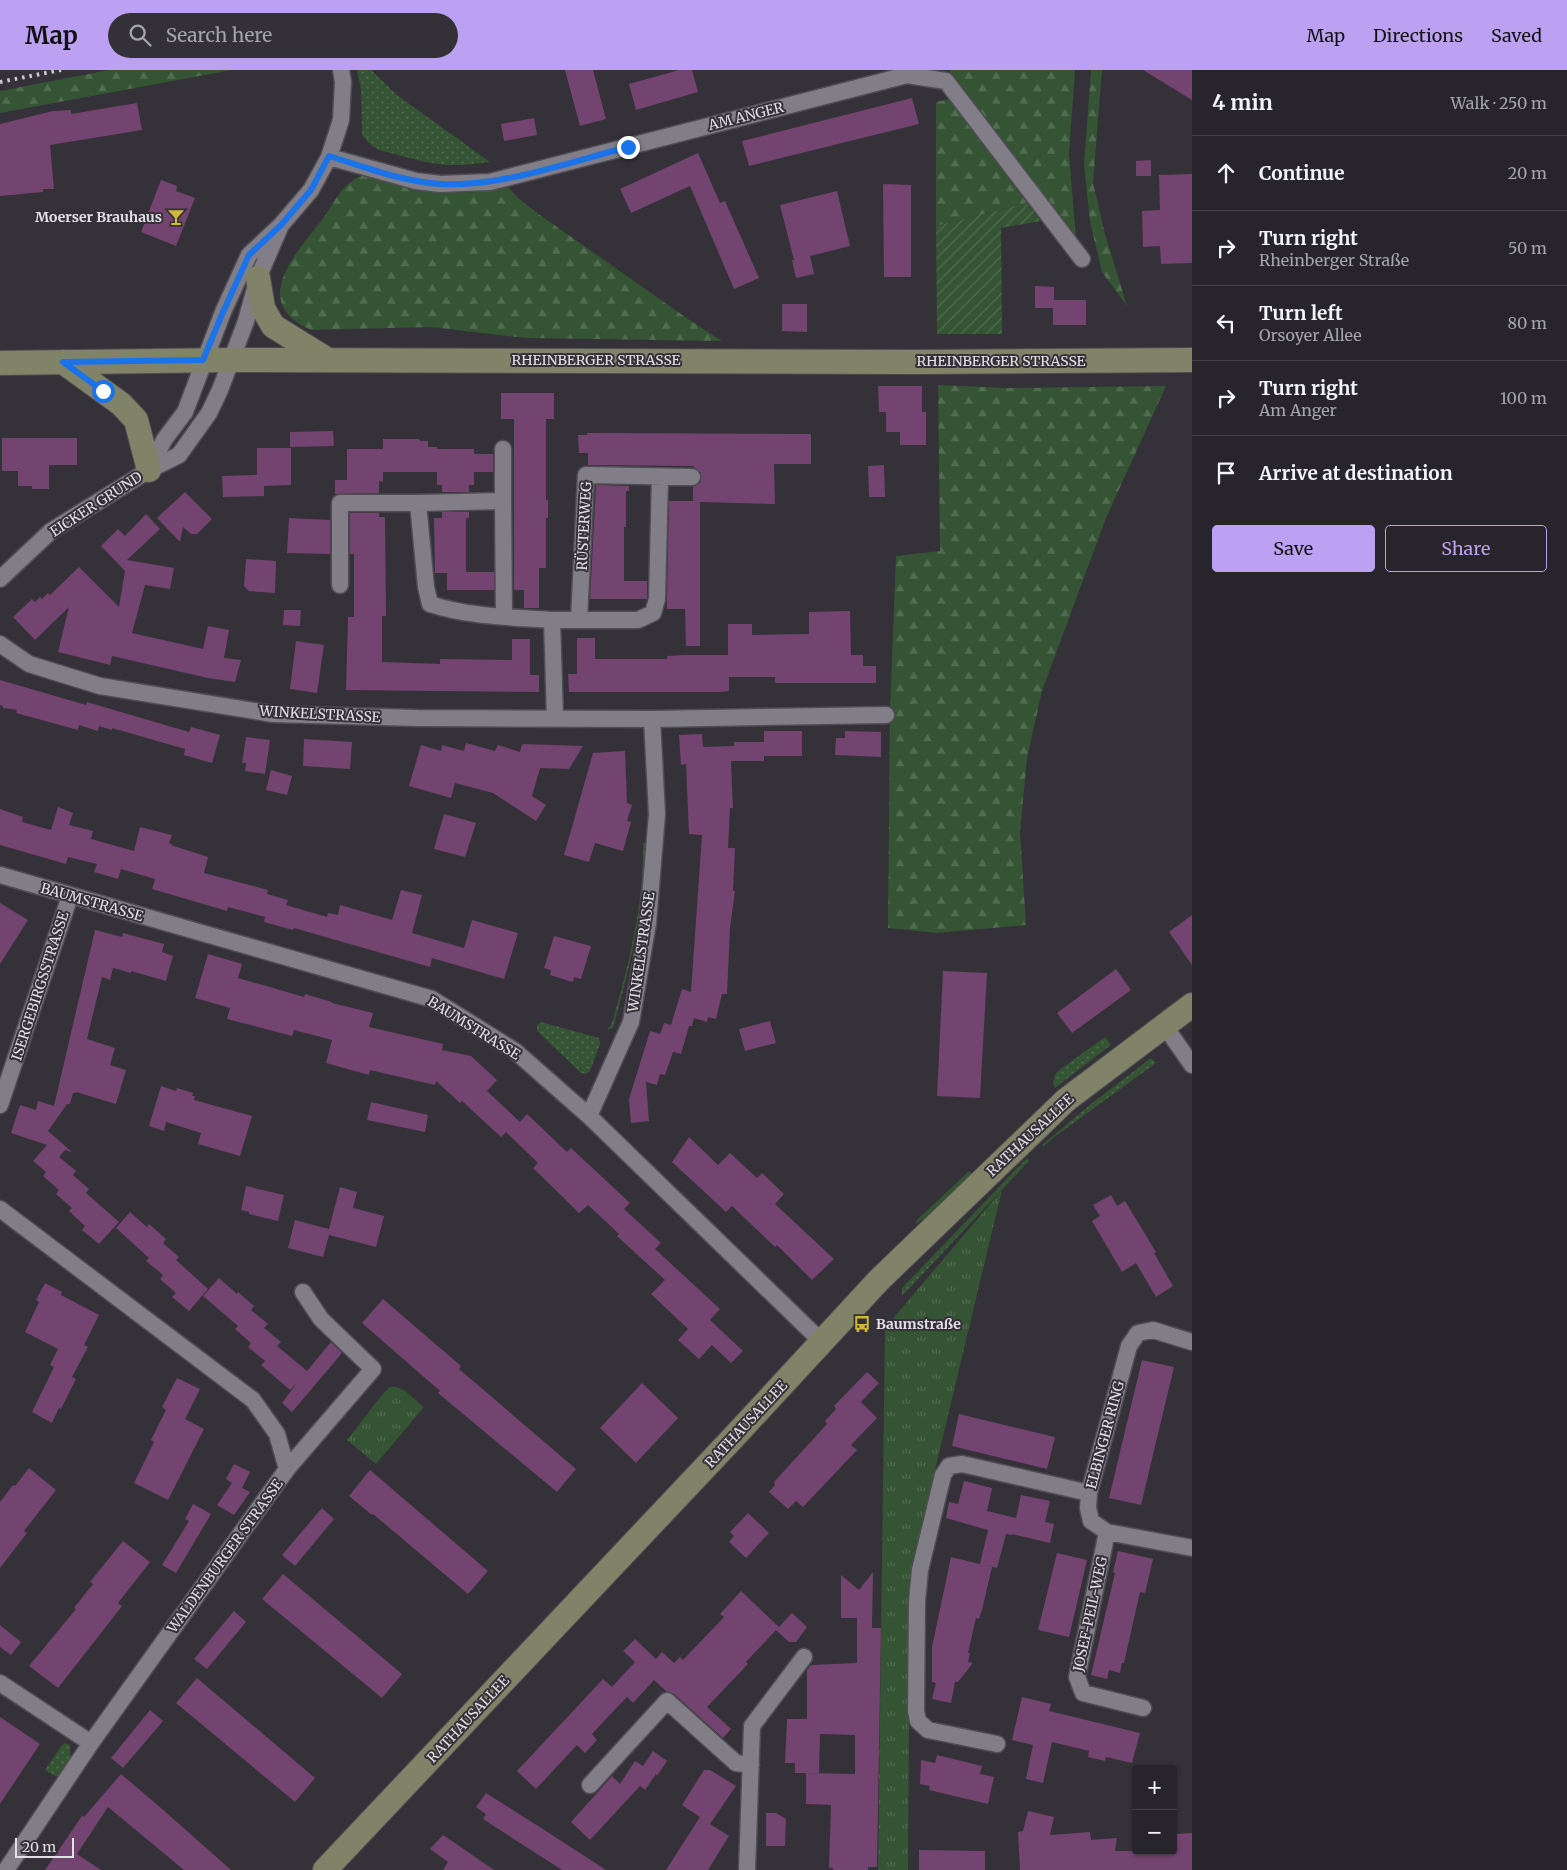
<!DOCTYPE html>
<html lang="en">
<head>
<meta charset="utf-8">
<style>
  body { margin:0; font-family:Merriweather,serif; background:#333137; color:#f1f3f6 }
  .controls { position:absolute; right:15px; bottom:15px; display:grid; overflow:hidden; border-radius:5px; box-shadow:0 1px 4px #0004 }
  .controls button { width:45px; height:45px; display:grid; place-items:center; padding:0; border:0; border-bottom:1px solid #434247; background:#27252b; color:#f1f3f6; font:25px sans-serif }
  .scale { position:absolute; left:15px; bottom:12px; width:59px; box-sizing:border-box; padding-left:5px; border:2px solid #e2e0e5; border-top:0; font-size:14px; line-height:18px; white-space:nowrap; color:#e2e0e5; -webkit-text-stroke:4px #343139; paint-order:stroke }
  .stop { position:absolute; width:15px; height:15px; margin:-11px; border:4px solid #1a73e8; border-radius:50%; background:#fff }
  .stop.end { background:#1a73e8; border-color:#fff; box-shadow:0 1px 5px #0008 }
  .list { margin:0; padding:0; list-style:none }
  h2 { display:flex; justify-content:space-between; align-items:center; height:65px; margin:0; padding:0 20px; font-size:21px }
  h2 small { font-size:16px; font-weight:400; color:#a4a5a9 }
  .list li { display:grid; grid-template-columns:32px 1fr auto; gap:15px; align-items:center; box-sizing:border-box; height:75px; padding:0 20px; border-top:1px solid #434247 }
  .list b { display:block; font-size:19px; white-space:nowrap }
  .list p { margin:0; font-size:16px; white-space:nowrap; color:#a4a5a9 }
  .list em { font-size:16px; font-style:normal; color:#a4a5a9 }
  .actions { display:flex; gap:10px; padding:15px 20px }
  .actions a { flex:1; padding:11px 0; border:1px solid #bca0f2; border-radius:5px; text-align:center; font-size:18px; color:#bca0f2 }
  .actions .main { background:#bca0f2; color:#111 }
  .icon { flex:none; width:28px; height:28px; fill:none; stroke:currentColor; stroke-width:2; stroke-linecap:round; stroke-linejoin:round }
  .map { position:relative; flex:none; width:1192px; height:1800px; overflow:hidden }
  header { display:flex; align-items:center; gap:30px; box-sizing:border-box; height:70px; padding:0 25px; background:#bca0f2; color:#111 }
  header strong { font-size:24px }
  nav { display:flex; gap:28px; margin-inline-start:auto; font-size:18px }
  .search { width:350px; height:45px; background:#333137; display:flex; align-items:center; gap:12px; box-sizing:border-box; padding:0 18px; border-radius:28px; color:#a4a5a9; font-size:19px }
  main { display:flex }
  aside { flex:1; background:#27252b }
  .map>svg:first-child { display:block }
  .grass { fill:url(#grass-dots) }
  .forest { fill:url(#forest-firs) }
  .park { fill:url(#park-tufts) }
  .garden { fill:url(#garden-furrows) }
  .building { fill:#73446f; fill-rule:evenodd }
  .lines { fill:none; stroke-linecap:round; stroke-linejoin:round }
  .street-casing { stroke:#4f4d53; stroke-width:19 }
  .secondary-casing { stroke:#4f4d53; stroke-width:26 }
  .street { stroke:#817e87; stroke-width:16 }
  .secondary { stroke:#818368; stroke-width:24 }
  .rail { stroke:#cdcbd0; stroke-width:4; stroke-dasharray:2.5 5; stroke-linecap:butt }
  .route { stroke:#1a73e8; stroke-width:6 }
  .labels { text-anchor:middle; stroke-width:4; stroke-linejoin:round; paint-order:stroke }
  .street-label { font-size:14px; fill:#e2e0e5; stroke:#343139 }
  .poi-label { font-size:14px; font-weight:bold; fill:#e2e0e5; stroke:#343139; text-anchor:end }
</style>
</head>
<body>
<header>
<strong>Map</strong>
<div class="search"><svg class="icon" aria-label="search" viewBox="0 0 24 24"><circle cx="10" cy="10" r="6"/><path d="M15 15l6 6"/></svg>Search here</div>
<nav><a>Map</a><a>Directions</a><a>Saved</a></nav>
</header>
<main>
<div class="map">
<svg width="1192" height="1800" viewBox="0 0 1192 1800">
  <defs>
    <pattern id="grass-dots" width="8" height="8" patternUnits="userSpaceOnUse" patternTransform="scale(1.25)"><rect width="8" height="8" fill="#345433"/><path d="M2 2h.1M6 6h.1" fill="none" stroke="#516c50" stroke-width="1.8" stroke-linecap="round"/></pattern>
    <pattern id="forest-firs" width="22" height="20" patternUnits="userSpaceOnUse" patternTransform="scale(1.25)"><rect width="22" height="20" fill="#345433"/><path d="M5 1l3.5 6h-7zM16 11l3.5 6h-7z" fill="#516c50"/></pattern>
    <pattern id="park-tufts" width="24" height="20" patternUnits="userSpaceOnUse" patternTransform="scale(1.25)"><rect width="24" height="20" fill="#345433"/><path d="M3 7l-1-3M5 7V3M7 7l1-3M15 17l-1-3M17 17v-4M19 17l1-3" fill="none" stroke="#516c50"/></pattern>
    <pattern id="garden-furrows" width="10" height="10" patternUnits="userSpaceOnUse" patternTransform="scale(1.25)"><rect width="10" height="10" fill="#345433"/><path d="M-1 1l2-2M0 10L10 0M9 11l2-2" fill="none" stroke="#516c50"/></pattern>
  </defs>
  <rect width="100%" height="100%" fill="#343139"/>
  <path class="grass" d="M357,0H371L397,25L490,92L463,95H446L425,92L379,80L372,76L362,65L361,20Z
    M643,773H645C645,837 630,897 613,958L607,960L612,953C629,895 644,834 643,773Z
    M541,952L599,968L600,974L590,1001L586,1004L581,1003L537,961V955Z
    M1105,967L1111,975L1055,1018C1052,1014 1054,1004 1058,1001Z
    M1151,988L1156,993L1053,1068L1043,1077L1042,1075L1091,1034Z
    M1027,1088L1029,1091L902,1226V1218Z
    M969,1101L972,1104L938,1138L916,1154L917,1150Z
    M65,1673L70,1675L71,1689L61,1706H55L45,1700L62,1675Z"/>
  <path class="forest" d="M109,0H232L0,43V21Z
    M949,0H1075L1069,84L1076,168Z
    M1091,0H1102L1093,113L1105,164L1127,236L1102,202L1090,152L1084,95Z
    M950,29L1027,133L936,156V32Z
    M362,106L445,123L479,122L508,117L518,128L540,145L688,249L722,271L526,268L431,257L311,260C249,233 295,184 322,150C334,134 342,112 362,106Z
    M938,315L1006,318L1166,316L1106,448L1042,621L1027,688L1020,762L1026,855L937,863L888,858L890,641L896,486L940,481Z"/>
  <path class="park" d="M1002,1120L910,1504L908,1800H878L885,1258Z
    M390,1317C403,1315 414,1330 424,1337L376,1394L347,1370L381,1326Z"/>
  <path class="garden" d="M1027,133L1041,151L1001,158L1002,264H937L936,156Z"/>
  <path class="building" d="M565,0H593L606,49L580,56Z
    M679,0H692L698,22L636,40L629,14Z
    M1143,0H1192V30Z
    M912,28L919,54L749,96L742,71Z
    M137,33L142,60L50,75L54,119H43V122L0,126V54L53,41L71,40V44Z
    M534,48L537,65L504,71L501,54Z
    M698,83L720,133L725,131L759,208L734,219L690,116L631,143L620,119Z
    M1151,90V106H1136V91Z
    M1192,104V193L1161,194L1160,176L1143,177L1142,141L1160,140L1159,105Z
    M161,110L177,116L176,121L195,128L176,176L141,162Z
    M883,114L911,115V207H884Z
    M837,121L850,176L810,186L814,204L796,208L792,190H794L780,135Z
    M1035,216L1054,217V230H1086V255H1053V238H1035Z
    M782,234H807V262L782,261Z
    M878,316H922V342H926V375H900V362H886V342H879Z
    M501,323H554V349H546V430H548V448H546V498H539V538H524V520H514V349H501Z
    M333,361L334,376L290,377V362Z
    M587,363L811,364V394H774L775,434L700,432V576H686L685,539H667V529L669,431H693V417L701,412V403L693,396L588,395V383H579L578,365H587Z
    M2,368H77V395H49V419H32V416H18V401H2Z
    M383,369H419L420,371H428V377H437V379H474V384H493V402H474V415H469V422H442V415H437V402H383V412L379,411V423L335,424V410H347V379H383Z
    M257,378H291V415L264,416V426L223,427L222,406L257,405Z
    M884,395L885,427H869L868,396Z
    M596,415L629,416V421H626V457H624V511H647V529H590Z
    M185,422L212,449L197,464H191L183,457L180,472L157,448Z
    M442,442H469V448H466V502H494V520H447V503H435L434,448H442Z
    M350,443H379V447H385L386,546H382V592L440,594V589L512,590V569H530V605H539V622L346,620L348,547H354V484H350Z
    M146,444L160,459L127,490L174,498L170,519L145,515L132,563L203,579L208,556L229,560L224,588L241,590L235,612L208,608L112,586L110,595L58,582L69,537L35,570L13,547L32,529L35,532L40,527L42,529L48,523L50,525L79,497L119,537L125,501L101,476L118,459L125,466Z
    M289,448L330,450V484L287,483Z
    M246,489L276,491L275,523L249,521L244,516Z
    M284,540H301L300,556L283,555Z
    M850,541L851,585H863V596H876V613H775V607H729V621L721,622H569L568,604H577V568H595V589H667V586L685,585H728V554H752V565L809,564V542Z
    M296,571L324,575L317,623L290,619Z
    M0,610L86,635L87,632L189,662L191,657L220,665L212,693L184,685L185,679L112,658V660L99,656L98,661L79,655L78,660L16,643L17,640L3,638V636L0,635Z
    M764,661H802V686H764Z
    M845,661L881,662V687L835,685L836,668H845Z
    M702,664L703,677L734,676V672H764V691H731L733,738H730L728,778H735L733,821H735L730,858L727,924H722L716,949L708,947L707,952L694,948L692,956H689L681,984L673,982L665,1005L660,1004L657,1015L646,1012L649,1051L631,1053L629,1029L650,961L660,964L664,953L671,955L682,919L691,922L702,765L689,764L686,694L681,695L679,665Z
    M246,667L270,670L265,704L245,701L246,693H242Z
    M304,669L352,672L350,699L303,696Z
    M466,673L495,681L498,675L520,682L522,674L583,676L569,699L540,698L532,726L546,735L536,751L493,723L455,713L451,728L409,716L421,675L441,681L442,675L464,681Z
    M625,681L627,733L632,735L627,751L631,752L623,781L595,773L589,792L564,785L593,683Z
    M271,700L292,706L287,725L266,720Z
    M58,737L73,743L69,755L93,761L91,769L134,781L140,757L172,765L169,773L172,774L171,775L208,787L204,803L268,820L267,824L288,830L286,835L327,847L328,843L338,845L340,835L392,850L401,820L422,825L412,863L464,878L472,850L518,863L504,909L432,888L430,897L294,858L293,860L264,852L265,847L228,837L227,841L152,819L155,809L121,799L118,809L94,802L97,794L68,787L66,794L0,775V739L23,747L22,752L51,760Z
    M444,744L476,753L465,787L434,779Z
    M0,833L28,850L0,894Z
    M1192,845V895L1169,862Z
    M95,860L122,867L123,863L164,874L162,882L173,886L166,911L131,901V903L113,898L110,910L102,907L87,969L115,978L110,995L126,1000L116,1034L76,1022L75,1023H73L70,1034H67L48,1061L72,1082L65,1080L59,1087L76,1101L73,1105L89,1119L86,1123L119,1152L99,1174L82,1160L85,1156L69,1141L72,1138L56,1124L59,1120L43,1106L46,1102L33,1091L47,1075L11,1063L20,1035L36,1040L38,1031L54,1036Z
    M554,866L591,876L581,909L574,907L573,912L550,905L551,900L544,898Z
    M208,884L242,894L238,908L304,927L305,924L332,932V933L373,943L369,957L443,974L442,980L471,986L497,1010L487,1021L520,1052L527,1044L567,1082L571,1078L630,1133L624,1139L661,1173L655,1179L720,1239L710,1250L743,1281L731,1293L712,1275L699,1289L678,1270L688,1259L651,1224L665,1210L617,1166L619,1164L588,1135L579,1143L533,1098L538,1093L506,1062L501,1067L462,1031L460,1033L436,1011L435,1015L370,1000L369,1005L326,993L332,970L294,960L292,966L227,949L230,938L195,928Z
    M1116,899L1131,920L1072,963L1057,943Z
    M943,901L987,903L980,1028L937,1026Z
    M770,951L776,973L745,981L739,959Z
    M161,1016L176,1021L177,1018L193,1023L192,1026H195L194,1030L252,1046L240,1086L198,1074L201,1063L166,1052L164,1061L149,1056Z
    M371,1032L428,1045L425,1062L367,1050Z
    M689,1067L718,1095L730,1083L757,1108L762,1103L784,1124L775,1134L834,1189L812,1210L777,1175L775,1177L732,1136L726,1142L672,1092Z
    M246,1116L284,1125L278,1151L249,1144V1142L241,1140Z
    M340,1117L357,1122L353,1138L384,1146L376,1177L329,1165L323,1187L288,1178L295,1150L329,1159Z
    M1111,1125L1117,1136L1125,1131L1156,1182L1154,1183L1173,1216L1156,1227L1136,1193L1122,1202L1092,1151L1100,1146L1093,1135Z
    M130,1142L147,1157L149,1154L166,1169L163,1173L179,1187L176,1190L208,1219L189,1241L172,1227L176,1223L160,1209L163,1205L146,1191L149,1188L116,1158Z
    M219,1208L237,1224L238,1222L254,1236L251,1240L268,1254L264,1258L281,1272L277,1276L307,1301L331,1272L342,1283L292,1342L282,1333L297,1313L290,1320L261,1295L265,1291L248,1277L251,1273L235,1259L238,1256L203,1226Z
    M45,1213L62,1222L61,1225L99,1245L84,1275L88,1277L72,1307L76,1309L61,1339L59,1338L52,1353L32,1342L54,1297L50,1295L58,1279L25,1262L39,1232L36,1230Z
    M383,1229L461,1296L459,1299L576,1399L557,1422L438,1323L440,1321L362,1253Z
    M1142,1290L1174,1297L1141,1435L1109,1428Z
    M867,1302L879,1313L861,1332L877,1348L851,1375L857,1380L803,1437L796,1431L788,1439L769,1422L775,1415L774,1412L827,1354L825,1351L836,1339L834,1336Z
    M177,1308L200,1319L185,1349L204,1359L168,1430L134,1413L154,1372L151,1370L166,1340L162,1337Z
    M642,1313L678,1348L636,1393L600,1358Z
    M959,1344L1055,1367L1047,1399L952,1376Z
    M234,1394L250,1402L242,1418L250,1422L234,1445L217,1435L232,1413L226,1409Z
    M29,1398L56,1420L24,1461L27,1463L0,1498V1432L13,1415L15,1416Z
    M370,1400L488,1501L468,1524L373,1444L372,1445L349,1426Z
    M964,1411L992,1418L987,1441L1016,1448L1021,1425L1050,1431L1045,1452L1054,1454L1050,1473L1012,1464V1465L1006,1464L997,1498L980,1494L988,1460L946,1448L949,1432L958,1434Z
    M193,1434L211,1444L176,1503L162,1495L189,1451L185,1449Z
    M322,1438L334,1449L295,1496L282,1485Z
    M748,1443L769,1463L746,1488L729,1472L734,1466L730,1462Z
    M123,1471L150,1492L118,1533L122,1536L58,1618L29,1596L76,1539L74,1538L93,1514L90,1512Z
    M1118,1481L1153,1489L1145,1523L1140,1522L1124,1593H1122L1120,1603L1109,1600L1107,1609L1091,1605L1115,1503L1113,1502Z
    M1057,1483L1087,1490L1069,1567L1038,1560Z
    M951,1487L992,1497L982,1540L979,1549L976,1548L968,1583H970L968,1592L973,1593L958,1612H955L951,1633L932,1629L936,1613L932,1612V1577Z
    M873,1502L872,1558H881L877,1797H868V1800H833V1798H829L831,1735L806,1734V1703H795V1693H785L787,1649H807V1600L811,1595L857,1593V1548H841V1505L859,1520ZM820,1664L855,1665V1704L806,1703H819Z
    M283,1504L402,1604L382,1628L262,1529Z
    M741,1521L779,1557L792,1543L807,1557L796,1572H789L776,1560L746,1592L748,1594L707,1637L731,1659L723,1668L674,1624L666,1621L654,1610L633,1633L627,1627L603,1652L592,1664L597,1670L585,1683L577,1675L536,1719L517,1701L603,1609L612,1617L635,1592L623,1581L635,1569L656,1589L662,1582L674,1593L680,1587L683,1590L724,1547L720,1544Z
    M234,1541L246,1552L207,1599L194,1589Z
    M0,1555L21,1572L11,1585L0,1577Z
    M197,1608L315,1708L295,1732L176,1633Z
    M1022,1627L1051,1634L1049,1641L1140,1663L1132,1693L1106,1687L1105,1691L1088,1687L1089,1681L1052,1672L1043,1713L1026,1709L1033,1675L1012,1670Z
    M150,1640L163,1651L123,1698L111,1688Z
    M0,1647L40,1674L0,1734Z
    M653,1681L667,1691L657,1706L656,1704L645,1720L640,1716L590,1770L571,1752L612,1706L620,1714L635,1691L643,1696Z
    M937,1685L982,1696L980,1704L994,1707L988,1734L929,1720L930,1716L920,1714L921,1690L935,1693Z
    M704,1700H710L736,1716L710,1754L729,1766L708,1800H666L700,1747L682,1735Z
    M121,1704L161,1738L231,1800H184L108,1737L77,1784L101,1800H45L82,1746L84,1747Z
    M486,1723L546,1761L606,1800H562L483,1749L486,1744L476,1737Z
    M1028,1741L1054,1747L1050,1765L1090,1762L1091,1770L1117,1768L1115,1781H1173V1774H1177L1176,1764L1192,1763V1800H1020L1018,1762L1023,1761Z
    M766,1743H776L786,1749L785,1776H766Z
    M443,1765L452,1771L494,1800H443L448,1792L430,1779Z
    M919,1780L985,1781V1800H919Z"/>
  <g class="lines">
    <g class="street-casing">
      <path id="street" d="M329,87L416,111L440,114L490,112L907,5L946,11L1082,189
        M149,400L164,370L185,342L223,242L249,185L281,155L311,120L329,87L341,50L343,12L341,0
        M503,431L504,546
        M418,433L503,431V379
        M0,509L51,461L149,400L179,385L209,343L220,320L246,251L258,208L281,155
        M340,515V433H418L426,517L430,534C469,547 512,547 552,550
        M579,550H638L653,543L657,529L660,407
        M0,574L29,594L100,616L273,644L417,648L652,649L657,744L648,853L631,952L589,1046
        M555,648L552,550H579L586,405L692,407
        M652,649L886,645
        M0,805L432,929L515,981L589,1046L822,1272
        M1164,955L1192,995
        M0,1035L70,826
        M0,1139L253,1330L277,1364L287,1399L91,1673L6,1800
        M1192,1272L1153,1260L1138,1263L1129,1276L1089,1423L1088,1438L1091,1451L1107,1462L1192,1478
        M287,1399L373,1299L321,1249L303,1222
        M1107,1462L1077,1607L1083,1623L1143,1638
        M0,1613L91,1673
        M997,1674L928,1660L918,1651L916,1641L917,1531L920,1500L943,1405L949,1396L962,1394L1089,1423
        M590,1715L667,1631L736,1693L751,1695
        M747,1800L752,1656L804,1587"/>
    </g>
    <g class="secondary-casing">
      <path id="secondary" d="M258,208L263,238L273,256L328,290
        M63,292L121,334L136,350L149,400
        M0,293L231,290L915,292L1192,290
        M325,1800L731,1370L879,1210L1066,1030L1192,935"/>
    </g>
    <use href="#street" class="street"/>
    <use href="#secondary" class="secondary"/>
    <path class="rail" d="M0,12L61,0"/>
  </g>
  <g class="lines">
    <path class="route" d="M103,321L63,292L203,290L223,242L249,185L281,155L311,120L329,86C365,97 403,112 441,114C502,117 569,92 628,77"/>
  </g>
  <defs>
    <g id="bar-bare" transform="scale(1.35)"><path d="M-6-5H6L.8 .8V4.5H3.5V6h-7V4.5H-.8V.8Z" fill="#cfb837" stroke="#343139" stroke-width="2.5" paint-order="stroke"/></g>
    <g id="bus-bare" transform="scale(1.35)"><path d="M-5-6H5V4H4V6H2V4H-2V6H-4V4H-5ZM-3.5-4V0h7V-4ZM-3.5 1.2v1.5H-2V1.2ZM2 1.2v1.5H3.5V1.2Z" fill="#cfb837" stroke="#343139" stroke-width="2.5" paint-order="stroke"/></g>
  </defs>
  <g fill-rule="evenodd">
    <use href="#bar-bare" x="176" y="147"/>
    <use href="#bus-bare" x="862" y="1254"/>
  </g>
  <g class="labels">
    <g class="street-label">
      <text transform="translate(746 46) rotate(-14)" y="5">AM ANGER</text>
      <text x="596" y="295">RHEINBERGER STRASSE</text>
      <text x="1001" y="296">RHEINBERGER STRASSE</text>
      <text transform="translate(96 434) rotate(-33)" y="5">EICKER GRUND</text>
      <text transform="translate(584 456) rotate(-87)" y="5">RÜSTERWEG</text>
      <text transform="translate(320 644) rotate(3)" y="5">WINKELSTRASSE</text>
      <text transform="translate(92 832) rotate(16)" y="5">BAUMSTRASSE</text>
      <text transform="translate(641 882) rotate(-82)" y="5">WINKELSTRASSE</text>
      <text transform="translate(40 916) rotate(-72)" y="5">ISERGEBIRGSSTRASSE</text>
      <text transform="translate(474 958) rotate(32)" y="5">BAUMSTRASSE</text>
      <text transform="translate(1030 1065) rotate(-43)" y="5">RATHAUSALLEE</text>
      <text transform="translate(746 1354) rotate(-47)" y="5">RATHAUSALLEE</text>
      <text transform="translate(1105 1365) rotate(-75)" y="5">ELBINGER RING</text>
      <text transform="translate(225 1486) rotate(-54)" y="5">WALDENBURGER STRASSE</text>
      <text transform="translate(1090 1544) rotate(-78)" y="5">JOSEF-PEIL-WEG</text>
      <text transform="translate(468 1649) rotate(-47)" y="5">RATHAUSALLEE</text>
    </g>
    <g class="poi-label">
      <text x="162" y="152">Moerser Brauhaus</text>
      <text x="876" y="1259" text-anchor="start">Baumstraße</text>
    </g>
  </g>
</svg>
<div class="controls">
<button>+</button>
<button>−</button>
</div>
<div class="scale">20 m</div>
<div class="stop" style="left:103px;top:321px"></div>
<div class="stop end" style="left:628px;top:77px"></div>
</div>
<aside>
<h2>4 min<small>Walk · 250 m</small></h2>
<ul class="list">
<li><svg class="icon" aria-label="ahead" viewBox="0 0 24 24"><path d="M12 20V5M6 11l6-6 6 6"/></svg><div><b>Continue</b></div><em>20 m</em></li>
<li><svg class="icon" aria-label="right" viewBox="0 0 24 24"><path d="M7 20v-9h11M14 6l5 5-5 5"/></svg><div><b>Turn right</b><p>Rheinberger Straße</p></div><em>50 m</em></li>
<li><svg class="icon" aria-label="left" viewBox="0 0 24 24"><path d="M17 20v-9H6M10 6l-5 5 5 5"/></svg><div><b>Turn left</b><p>Orsoyer Allee</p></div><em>80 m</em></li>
<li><svg class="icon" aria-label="right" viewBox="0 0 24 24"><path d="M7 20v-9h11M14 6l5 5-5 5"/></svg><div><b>Turn right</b><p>Am Anger</p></div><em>100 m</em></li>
<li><svg class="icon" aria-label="arrive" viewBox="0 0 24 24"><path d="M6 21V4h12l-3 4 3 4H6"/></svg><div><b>Arrive at destination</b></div></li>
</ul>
<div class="actions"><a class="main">Save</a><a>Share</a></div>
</aside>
</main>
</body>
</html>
